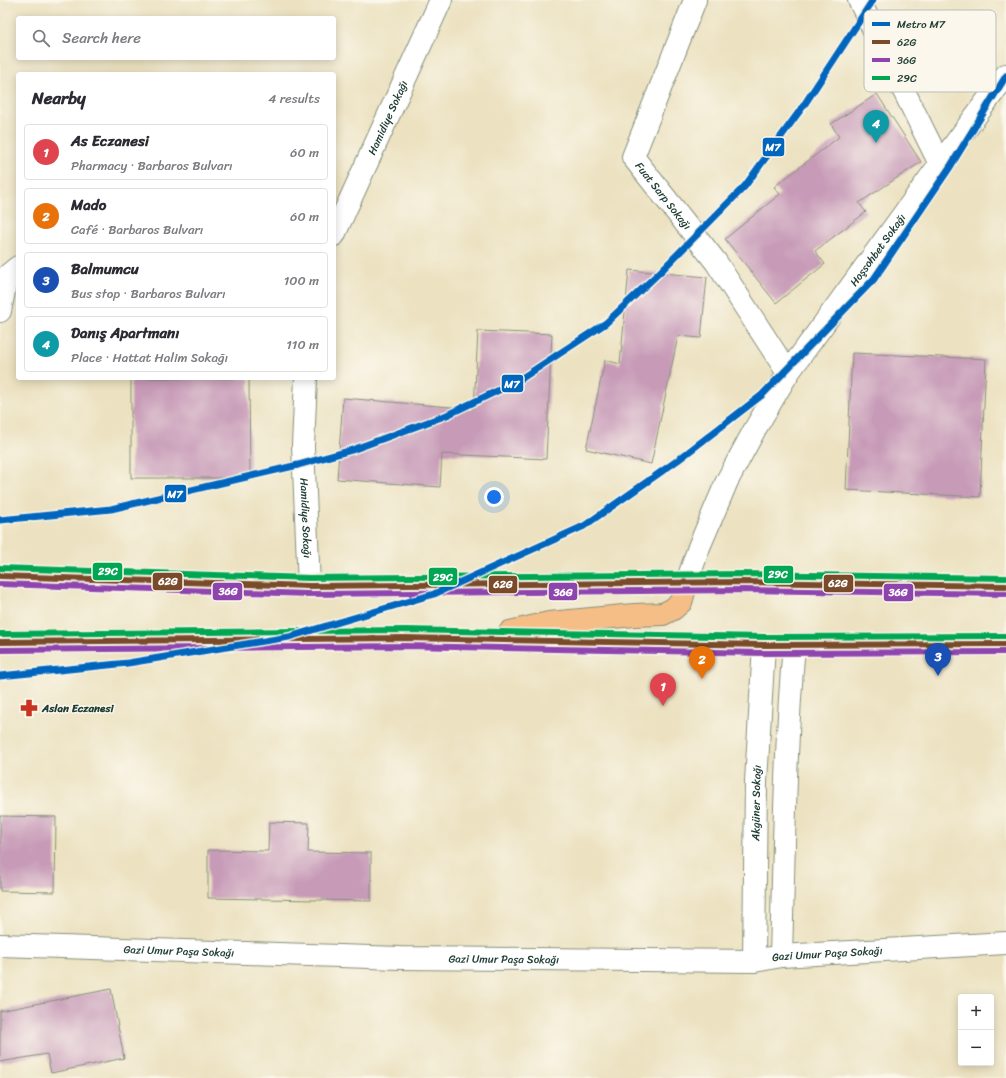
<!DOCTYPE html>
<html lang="en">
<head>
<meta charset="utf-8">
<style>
  body { margin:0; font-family:Sriracha,sans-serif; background:#f7f7f7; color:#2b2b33 }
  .controls { position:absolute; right:12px; bottom:12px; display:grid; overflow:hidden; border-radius:4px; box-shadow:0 2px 10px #0003 }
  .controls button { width:36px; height:36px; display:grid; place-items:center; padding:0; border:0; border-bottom:1px solid #e1e1e2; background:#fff; color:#2b2b33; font:20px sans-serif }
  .you { position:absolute; left:494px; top:497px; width:14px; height:14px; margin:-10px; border:3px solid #fff; border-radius:50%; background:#1a73e8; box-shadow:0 0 0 6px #1a73e833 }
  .badge { display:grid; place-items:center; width:26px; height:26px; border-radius:50%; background:#2563eb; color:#fff; font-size:13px; font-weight:700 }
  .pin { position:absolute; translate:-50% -33px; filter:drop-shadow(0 1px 2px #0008) }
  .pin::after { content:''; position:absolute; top:21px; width:14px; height:12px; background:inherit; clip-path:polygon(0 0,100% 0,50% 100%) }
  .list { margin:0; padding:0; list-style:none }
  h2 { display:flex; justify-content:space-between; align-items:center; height:52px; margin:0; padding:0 16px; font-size:17px }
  h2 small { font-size:13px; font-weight:400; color:#7c7c81 }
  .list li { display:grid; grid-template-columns:26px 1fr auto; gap:12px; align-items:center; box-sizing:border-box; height:56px; margin:0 8px 8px; padding:0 8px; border:1px solid #e1e1e2; border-radius:4px }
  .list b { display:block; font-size:15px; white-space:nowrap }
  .list p { margin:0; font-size:13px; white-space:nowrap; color:#7c7c81 }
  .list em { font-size:13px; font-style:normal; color:#7c7c81 }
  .icon { flex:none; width:22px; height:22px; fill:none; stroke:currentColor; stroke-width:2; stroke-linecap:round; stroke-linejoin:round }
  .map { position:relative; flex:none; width:1006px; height:1078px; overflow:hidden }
  .search { position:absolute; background:#fff; box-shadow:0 2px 10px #0003; left:16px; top:16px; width:320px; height:44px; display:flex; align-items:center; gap:10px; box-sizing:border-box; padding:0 14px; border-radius:4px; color:#7c7c81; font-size:15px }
  .panel { position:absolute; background:#fff; box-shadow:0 2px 10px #0003; left:16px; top:72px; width:320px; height:308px; border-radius:4px }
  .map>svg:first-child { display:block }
  .building { fill:#c79bb8 }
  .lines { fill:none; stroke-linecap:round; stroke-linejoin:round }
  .minor-casing { stroke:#86907a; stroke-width:24 }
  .primary-casing { stroke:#86907a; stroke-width:24 }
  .minor { stroke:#fff; stroke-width:22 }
  .primary { stroke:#f6be87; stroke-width:22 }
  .bus-1-casing { stroke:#fbf7ec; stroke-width:9 }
  .bus-2-casing { stroke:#fbf7ec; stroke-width:9 }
  .bus-3-casing { stroke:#fbf7ec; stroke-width:9 }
  .bus-1 { stroke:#7a4b2a; stroke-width:6 }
  .bus-2 { stroke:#8e44ad; stroke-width:6 }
  .bus-3 { stroke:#00a651; stroke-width:6 }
  .metro-1-casing { stroke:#fbf7ec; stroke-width:10 }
  .metro-1 { stroke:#0065bd; stroke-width:7 }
  .labels { text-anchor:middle; stroke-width:3; stroke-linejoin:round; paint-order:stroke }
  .street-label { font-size:11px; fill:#1f3d34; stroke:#fbf7ec }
  .poi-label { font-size:11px; font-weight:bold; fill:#1f3d34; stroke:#fbf7ec; text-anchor:start }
  .key { fill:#fbf7ec; stroke:#b9bfb5; stroke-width:1 }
  .key-label { font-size:11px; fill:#1f3d34 }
  .line-badge { stroke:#fbf7ec; stroke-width:1.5 }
  .badge-label { font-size:11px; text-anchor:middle; font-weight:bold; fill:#fff }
</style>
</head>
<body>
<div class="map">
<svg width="1006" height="1078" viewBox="0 0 1006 1078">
  <rect width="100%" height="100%" fill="#fbf7ec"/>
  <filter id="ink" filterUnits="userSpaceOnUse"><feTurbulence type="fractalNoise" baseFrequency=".025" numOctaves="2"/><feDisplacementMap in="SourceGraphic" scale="8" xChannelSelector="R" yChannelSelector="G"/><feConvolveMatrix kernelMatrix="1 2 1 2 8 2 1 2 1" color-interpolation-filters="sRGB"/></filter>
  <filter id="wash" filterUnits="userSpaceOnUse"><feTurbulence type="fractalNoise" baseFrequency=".012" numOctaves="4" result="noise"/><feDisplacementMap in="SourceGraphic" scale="16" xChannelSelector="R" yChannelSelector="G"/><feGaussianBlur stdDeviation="0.9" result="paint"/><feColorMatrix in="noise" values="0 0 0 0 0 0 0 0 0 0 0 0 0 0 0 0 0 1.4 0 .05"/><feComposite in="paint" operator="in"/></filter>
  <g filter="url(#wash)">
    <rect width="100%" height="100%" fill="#ece2c1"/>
    <g id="blocks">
      <path class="building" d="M877,94L921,162L859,203L866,212L815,251L825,264L776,303L725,239L780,194L774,187L839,137L831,124Z
        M629,270L707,277L701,338L678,336L651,464L586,449L605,360L620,364Z
        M478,331L552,334L546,459L442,454L440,487L337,479L343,398L474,409Z
        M852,353L986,359L980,497L846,490Z
        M131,378H249L250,478H131Z
        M0,816L56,817L55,892L0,891Z
        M269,822L309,823L308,852L371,853V901L208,898V850L268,851Z
        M111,989L124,1058L51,1073L47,1054L0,1062V1011Z"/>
    </g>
  </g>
  <g filter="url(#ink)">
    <use href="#blocks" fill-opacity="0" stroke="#86907a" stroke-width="1"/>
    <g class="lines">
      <g class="minor-casing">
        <g id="minor">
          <path id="s1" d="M695,0L633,157L716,262L788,373"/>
          <path d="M859,0L940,164"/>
          <path id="s2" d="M334,235L441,0"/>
          <path d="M0,311L7,276L18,267"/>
          <path id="s3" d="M306,378L303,446L309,586"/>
          <path id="s4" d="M687,582L699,547L727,481L755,429L788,373L940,164L1006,75"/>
          <path id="s5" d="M0,945L400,958L754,961L781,956L1006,943"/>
          <path d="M781,956C784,852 785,748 794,645"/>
          <path id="s6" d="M754,961L756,782L764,645"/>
        </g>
      </g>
      <g class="primary-casing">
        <path id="primary" d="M0,576L309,586L744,582L1006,586
          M510,632L549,623L634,615L663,614L673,609L681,602L687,582
          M0,642L406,638L764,645L1006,644"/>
      </g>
      <use href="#minor" class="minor"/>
      <use href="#primary" class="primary"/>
      <g class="bus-1-casing">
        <path id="bus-1" d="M0,576L309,586L744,582L1006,586
          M0,642L406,638L764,645L1006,644"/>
      </g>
      <g class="bus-2-casing">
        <path id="bus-2" d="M0,584L309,594L744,590L1006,594
          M0,650L406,646L764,653L1006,652"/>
      </g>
      <g class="bus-3-casing">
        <path id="bus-3" d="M0,568L309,578L744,574L1006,578
          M0,634L406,630L764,637L1006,636"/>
      </g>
      <use href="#bus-1" class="bus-1"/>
      <use href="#bus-2" class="bus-2"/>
      <use href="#bus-3" class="bus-3"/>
      <g class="metro-1-casing">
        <path id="metro-1" d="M0,520L111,509L298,465L352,450L447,415L516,382L606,323L661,271L745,186L804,105L873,0
          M0,676L128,663L289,637L434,594L584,526L678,460L762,395L874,279L950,167L1006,76"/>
      </g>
      <use href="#metro-1" class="metro-1"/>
    </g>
  </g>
  <defs>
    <g id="pharmacy-bare" transform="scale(1.38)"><path d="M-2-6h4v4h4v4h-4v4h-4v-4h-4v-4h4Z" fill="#c8321e" stroke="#fbf7ec" stroke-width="2.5" paint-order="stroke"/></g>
  </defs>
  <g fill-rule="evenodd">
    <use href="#pharmacy-bare" x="29" y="708"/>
  </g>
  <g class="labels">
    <g class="street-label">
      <text dy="4" stroke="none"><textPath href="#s2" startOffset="129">Hamidiye Sokağı</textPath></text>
      <text dy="4" stroke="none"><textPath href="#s1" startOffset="218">Fuat Sarp Sokağı</textPath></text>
      <text dy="4" stroke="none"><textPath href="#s4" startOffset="385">Hoşsohbet Sokağı</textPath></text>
      <text dy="4" stroke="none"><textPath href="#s3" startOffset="140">Hamidiye Sokağı</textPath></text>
      <text dy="4" stroke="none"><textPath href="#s6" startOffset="158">Akgüner Sokağı</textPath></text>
      <text dy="4" stroke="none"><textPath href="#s5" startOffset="179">Gazi Umur Paşa Sokağı</textPath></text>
      <text dy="4" stroke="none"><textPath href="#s5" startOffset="828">Gazi Umur Paşa Sokağı</textPath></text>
      <text dy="4" stroke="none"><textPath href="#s5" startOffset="504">Gazi Umur Paşa Sokağı</textPath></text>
    </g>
    <g class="poi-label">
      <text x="42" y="712">Aslan Eczanesi</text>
    </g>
  </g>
  <rect x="864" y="10" width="132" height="82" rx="6" class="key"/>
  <rect x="872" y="22" width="18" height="4" fill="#0065bd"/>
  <rect x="872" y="40" width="18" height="4" fill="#7a4b2a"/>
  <rect x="872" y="58" width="18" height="4" fill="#8e44ad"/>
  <rect x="872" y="76" width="18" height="4" fill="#00a651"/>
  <g class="key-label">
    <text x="897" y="28">Metro M7</text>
    <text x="897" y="46">62G</text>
    <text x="897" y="64">36G</text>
    <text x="897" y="82">29C</text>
  </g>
  <g class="line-badge">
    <rect x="762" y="137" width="23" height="20" rx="4" fill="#0065bd"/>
    <rect x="501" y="374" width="23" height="19" rx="4" fill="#0065bd"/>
    <rect x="164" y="484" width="23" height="19" rx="4" fill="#0065bd"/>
    <rect x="92" y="562" width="31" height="19" rx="4" fill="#00a651"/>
    <rect x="763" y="565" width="31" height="19" rx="4" fill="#00a651"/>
    <rect x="428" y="567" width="30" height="19" rx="4" fill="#00a651"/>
    <rect x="152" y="572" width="31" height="19" rx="4" fill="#7a4b2a"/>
    <rect x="823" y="574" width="31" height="19" rx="4" fill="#7a4b2a"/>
    <rect x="488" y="575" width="30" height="19" rx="4" fill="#7a4b2a"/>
    <rect x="212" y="582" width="31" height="19" rx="4" fill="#8e44ad"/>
    <rect x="548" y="582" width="30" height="19" rx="4" fill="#8e44ad"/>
    <rect x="883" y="583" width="31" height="19" rx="4" fill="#8e44ad"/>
  </g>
  <g class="badge-label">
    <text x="773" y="151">M7</text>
    <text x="512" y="388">M7</text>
    <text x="175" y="498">M7</text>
    <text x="108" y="575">29C</text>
    <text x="778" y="578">29C</text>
    <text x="443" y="581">29C</text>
    <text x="168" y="585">62G</text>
    <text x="838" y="587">62G</text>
    <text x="503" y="588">62G</text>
    <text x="228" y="595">36G</text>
    <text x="563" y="596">36G</text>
    <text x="898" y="596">36G</text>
  </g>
</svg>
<div class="controls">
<button>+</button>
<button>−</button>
</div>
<div class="you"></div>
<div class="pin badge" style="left:663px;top:706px;background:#e0444e">1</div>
<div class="pin badge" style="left:702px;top:679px;background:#e8710a">2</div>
<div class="pin badge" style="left:938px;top:676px;background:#1a4fb4">3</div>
<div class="pin badge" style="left:876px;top:143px;background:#0f9aa8">4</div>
<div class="search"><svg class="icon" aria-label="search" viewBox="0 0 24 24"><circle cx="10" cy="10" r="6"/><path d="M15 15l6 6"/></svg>Search here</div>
<section class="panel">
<h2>Nearby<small>4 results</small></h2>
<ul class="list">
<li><span class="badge" style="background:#e0444e">1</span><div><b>As Eczanesi</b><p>Pharmacy · Barbaros Bulvarı</p></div><em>60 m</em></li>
<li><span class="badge" style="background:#e8710a">2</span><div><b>Mado</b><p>Café · Barbaros Bulvarı</p></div><em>60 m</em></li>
<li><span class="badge" style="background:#1a4fb4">3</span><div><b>Balmumcu</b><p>Bus stop · Barbaros Bulvarı</p></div><em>100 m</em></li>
<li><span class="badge" style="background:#0f9aa8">4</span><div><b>Danış Apartmanı</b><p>Place · Hattat Halim Sokağı</p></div><em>110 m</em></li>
</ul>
</section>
</div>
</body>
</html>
